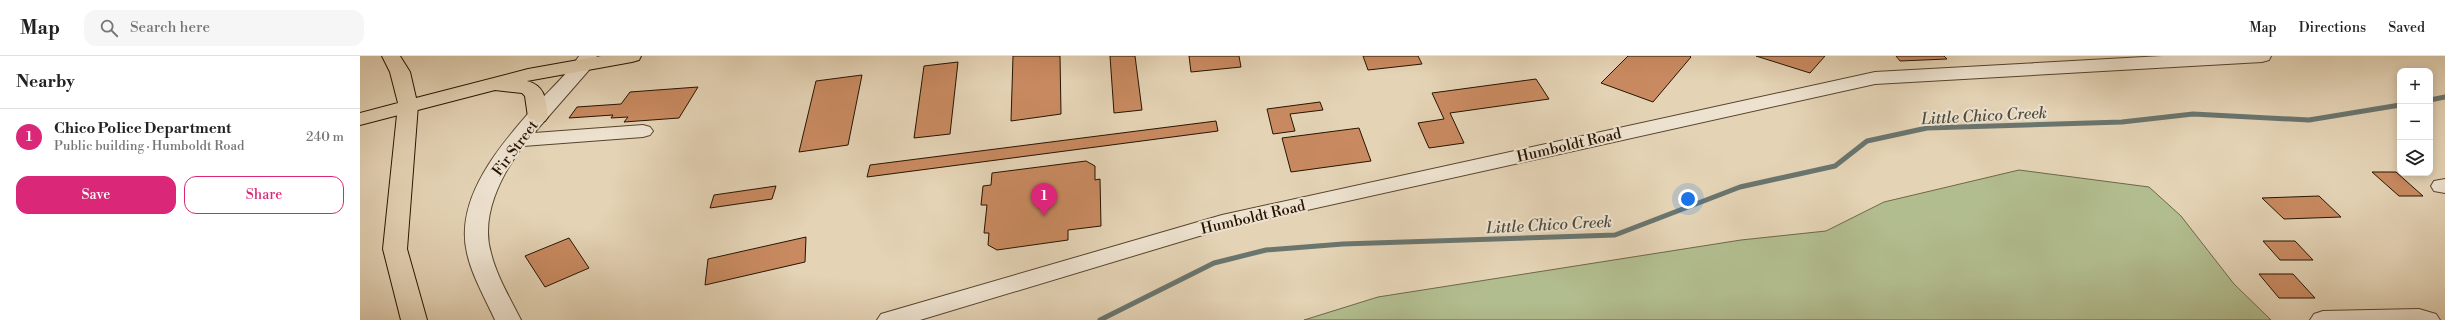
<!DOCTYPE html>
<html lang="en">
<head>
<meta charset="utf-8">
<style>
  body { margin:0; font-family:"Libre Bodoni",serif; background:#f6f6f6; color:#222 }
  .controls { position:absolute; right:12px; top:12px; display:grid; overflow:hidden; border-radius:8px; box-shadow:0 2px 10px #0003 }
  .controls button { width:36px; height:36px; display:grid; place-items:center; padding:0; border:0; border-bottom:1px solid #e0e0e0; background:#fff; color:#222; font:20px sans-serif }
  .you { position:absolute; left:1328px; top:143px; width:14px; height:14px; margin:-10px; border:3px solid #fff; border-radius:50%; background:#1a73e8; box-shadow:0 0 0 6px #1a73e833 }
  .badge { display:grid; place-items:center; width:26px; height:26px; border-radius:50%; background:#db2777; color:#fff; font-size:13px; font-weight:700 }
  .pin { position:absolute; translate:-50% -33px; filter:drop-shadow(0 1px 2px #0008) }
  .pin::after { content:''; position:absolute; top:21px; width:14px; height:12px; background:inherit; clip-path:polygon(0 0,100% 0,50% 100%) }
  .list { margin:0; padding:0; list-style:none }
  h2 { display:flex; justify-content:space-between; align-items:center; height:52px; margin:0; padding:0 16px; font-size:17px }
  h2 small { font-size:13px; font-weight:400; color:#767676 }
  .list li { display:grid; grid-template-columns:26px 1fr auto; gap:12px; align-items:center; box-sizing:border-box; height:56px; padding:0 16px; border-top:1px solid #e0e0e0 }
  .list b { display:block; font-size:15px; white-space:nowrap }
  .list p { margin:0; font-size:13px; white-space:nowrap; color:#767676 }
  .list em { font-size:13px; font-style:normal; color:#767676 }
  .actions { display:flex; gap:8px; padding:12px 16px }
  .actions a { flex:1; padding:9px 0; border:1px solid #db2777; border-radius:12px; text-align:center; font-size:14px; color:#db2777 }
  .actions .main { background:#db2777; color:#fff }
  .icon { flex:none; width:22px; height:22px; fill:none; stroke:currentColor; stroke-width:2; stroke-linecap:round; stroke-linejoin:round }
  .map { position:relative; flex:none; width:2085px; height:264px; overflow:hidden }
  header { display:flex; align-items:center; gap:24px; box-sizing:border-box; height:56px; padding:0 20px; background:#fff; border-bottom:1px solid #e0e0e0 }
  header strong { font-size:19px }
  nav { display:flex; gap:22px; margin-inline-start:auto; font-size:14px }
  .search { width:280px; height:36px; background:#f6f6f6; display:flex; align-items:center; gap:10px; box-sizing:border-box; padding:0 14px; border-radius:12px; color:#767676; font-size:15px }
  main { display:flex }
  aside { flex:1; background:#fff }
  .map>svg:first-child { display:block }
  .green { fill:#b2bd8f; stroke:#6c6848 }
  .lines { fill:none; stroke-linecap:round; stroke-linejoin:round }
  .stream { stroke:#6a756e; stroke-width:5 }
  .building { fill:#c98a61; stroke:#261400 }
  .minor-casing { stroke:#56442d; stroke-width:2 }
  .major-casing { stroke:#261400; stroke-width:2 }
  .highway-casing { stroke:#261400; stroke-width:2 }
  .minor { fill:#ede2cf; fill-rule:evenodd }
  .major { fill:#e4d3b5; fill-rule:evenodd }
  .highway { fill:#e4d3b5; fill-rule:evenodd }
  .labels { text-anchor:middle; stroke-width:4; stroke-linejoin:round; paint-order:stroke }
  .street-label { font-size:15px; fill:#261400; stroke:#ede2cf }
  .water-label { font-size:16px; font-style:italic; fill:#4e4d40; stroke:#ede2cf }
</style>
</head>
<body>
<header>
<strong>Map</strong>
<div class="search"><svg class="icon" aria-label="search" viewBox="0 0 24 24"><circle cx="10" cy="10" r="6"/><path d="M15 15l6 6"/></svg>Search here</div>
<nav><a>Map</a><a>Directions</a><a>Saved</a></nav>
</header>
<main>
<aside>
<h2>Nearby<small></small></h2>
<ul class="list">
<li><span class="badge">1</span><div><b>Chico Police Department</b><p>Public building · Humboldt Road</p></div><em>240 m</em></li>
</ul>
<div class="actions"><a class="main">Save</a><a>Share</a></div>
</aside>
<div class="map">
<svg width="2085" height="264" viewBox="0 0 2085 264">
  <rect width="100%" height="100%" fill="#e4d3b5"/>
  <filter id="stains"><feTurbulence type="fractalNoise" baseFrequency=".005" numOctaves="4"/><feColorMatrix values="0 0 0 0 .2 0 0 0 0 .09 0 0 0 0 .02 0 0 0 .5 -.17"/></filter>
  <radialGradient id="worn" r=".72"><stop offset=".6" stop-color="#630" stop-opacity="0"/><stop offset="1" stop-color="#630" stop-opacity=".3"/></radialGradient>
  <path class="green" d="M1659,114L1789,131L1821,160L1874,228L1911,264H944L1018,241L1381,184L1466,175L1524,146Z"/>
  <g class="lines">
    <path class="stream" d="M2070,44L2085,41
      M740,264L854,207L906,194L983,188L1255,179L1380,131L1475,110L1507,85L1567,72L1762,66L1833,58L1949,64L2040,49"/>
  </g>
  <path class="building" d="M653,0H700L701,58L651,65Z
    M750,0H775L782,54L754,57Z
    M829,0H879L881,11L831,16Z
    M1003,0H1058L1062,8L1008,14Z
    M1268,0H1330L1331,1L1293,46L1241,27Z
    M1396,0H1465L1450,17Z
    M1536,0H1584L1587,3L1540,5Z
    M598,6L590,78L554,82L564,10Z
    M502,19L488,89L439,96L456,25Z
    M1176,23L1189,43L1090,57L1104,87L1069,92L1058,67L1084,63L1072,37Z
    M338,31L319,62L264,66L268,61L251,62L253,59L209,62L217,51L261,48L270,36Z
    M960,46L963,54L930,58L935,75L913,78L907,53Z
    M856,65L858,75L507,121L510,109Z
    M999,72L1011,105L931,116L922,82Z
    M726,105L735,110V124L740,123L741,170L708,174V184L637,194L628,189L629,177H624L627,149H621L623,130L631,129L632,117Z
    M2012,116H2036L2063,140H2039Z
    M416,130L412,143L350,152L354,139Z
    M1959,140L1981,161L1924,163L1902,142Z
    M446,181L445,206L345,229L348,203Z
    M209,182L229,212L185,231L165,200Z
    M1903,185H1935L1953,204H1920Z
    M1899,218H1933L1955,242H1919Z"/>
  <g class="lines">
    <g class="minor-casing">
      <path id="minor" d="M219,0H237L229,14L174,77L283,69L290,71L293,75L290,79L283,81L163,90C141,119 120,160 131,197C137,221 150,242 161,264H135C125,242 112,220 107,197C94,142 141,88 175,50C189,34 207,19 219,0Z
        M1802,0H1911L1909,4L1902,6L1515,28L866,172L560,264H517L521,258L862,159L1515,16Z
        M2085,123V137L2074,135L2071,130L2074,125Z
        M2059,253L2076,258L2080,264H1950L1954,258L1963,255Z"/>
    </g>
    <g class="major-casing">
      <path id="major" d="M22,0H40L50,16L56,42L168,13L241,0H281L279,4L272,6L167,25C186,30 186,45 188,61L185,65L178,67L171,65L168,61L165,40L162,37L135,34L0,69V57L38,47L30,16Z"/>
    </g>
    <g class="highway-casing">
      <path id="highway" d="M48,43L55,45L58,49L47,193L67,264H41L23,193L38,49L41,45Z"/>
    </g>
    <use href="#minor" class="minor"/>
    <use href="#major" class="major"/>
    <use href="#highway" class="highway"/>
  </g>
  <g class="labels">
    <g class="street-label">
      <text transform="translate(1209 89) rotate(-13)" y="5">Humboldt Road</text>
      <text transform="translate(155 92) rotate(-53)" y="5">Fir Street</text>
      <text transform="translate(893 161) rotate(-13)" y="5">Humboldt Road</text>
    </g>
    <g class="water-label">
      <text transform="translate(1624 59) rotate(-3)" y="6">Little Chico Creek</text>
      <text transform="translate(1189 168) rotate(-3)" y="6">Little Chico Creek</text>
    </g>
  </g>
  <rect width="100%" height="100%" filter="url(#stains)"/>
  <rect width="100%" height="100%" fill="url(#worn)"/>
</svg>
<div class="controls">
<button>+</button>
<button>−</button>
<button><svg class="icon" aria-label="layers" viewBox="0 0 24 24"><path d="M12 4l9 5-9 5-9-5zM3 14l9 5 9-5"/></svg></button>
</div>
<div class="you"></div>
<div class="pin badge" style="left:684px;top:160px">1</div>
</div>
</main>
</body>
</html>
